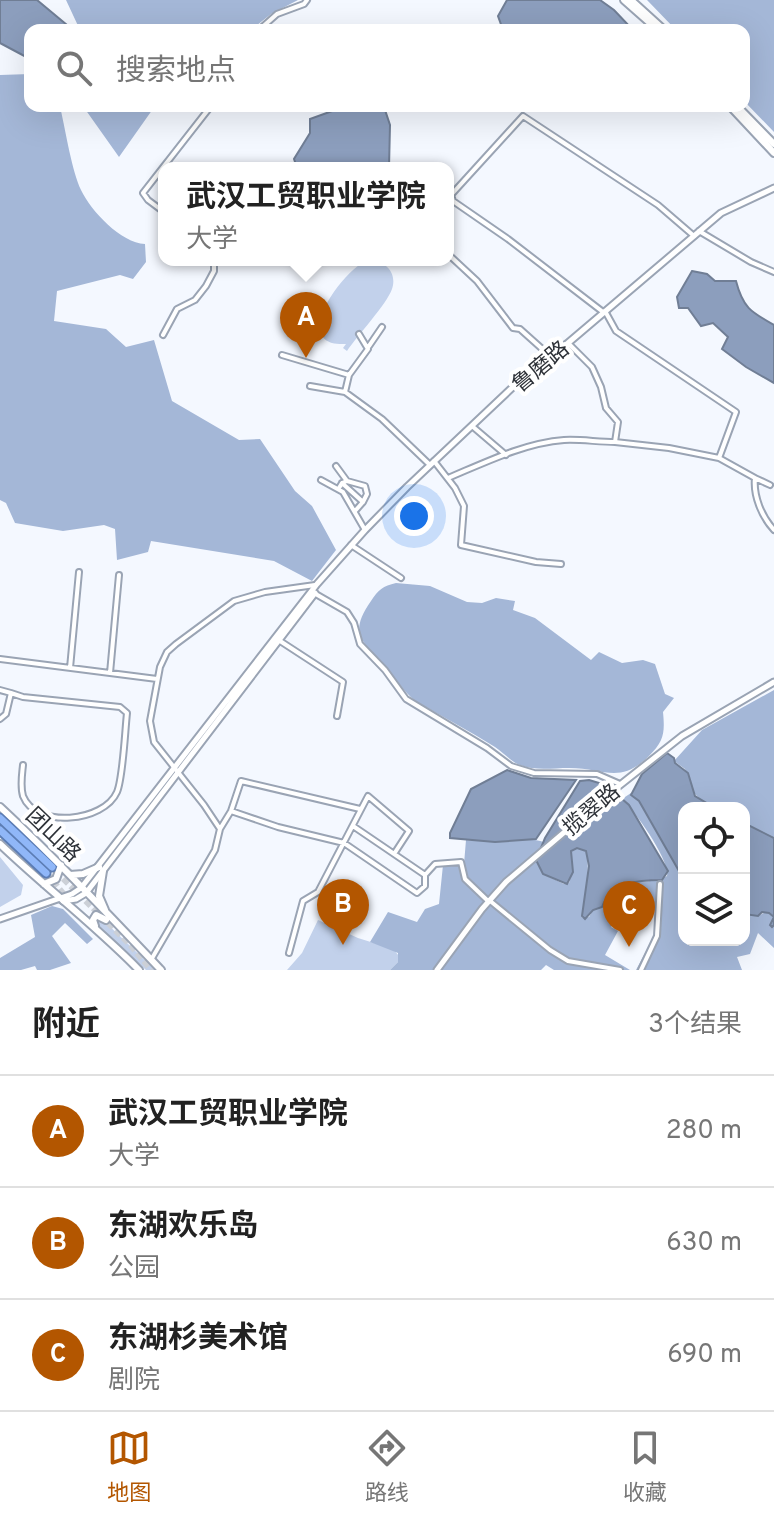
<!DOCTYPE html>
<html lang="zh">
<head>
<meta charset="utf-8">
<style>
  body { margin:0; font-family:Overpass,"Noto Sans SC",sans-serif; background:#f2f2f2; color:#222 }
  .controls { position:absolute; right:24px; bottom:24px; display:grid; overflow:hidden; border-radius:16px; box-shadow:0 8px 32px #0002 }
  .controls button { width:72px; height:72px; display:grid; place-items:center; padding:0; border:0; border-bottom:2px solid #e0e0e0; background:#fff; color:#222; font:40px sans-serif }
  .you { position:absolute; left:414px; top:516px; width:28px; height:28px; margin:-20px; border:6px solid #fff; border-radius:50%; background:#1a73e8; box-shadow:0 0 0 12px #1a73e833 }
  .badge { display:grid; place-items:center; width:52px; height:52px; border-radius:50%; background:#b35600; color:#fff; font-size:26px; font-weight:700 }
  .pin { position:absolute; translate:-50% -66px; filter:drop-shadow(0 2px 4px #0008) }
  .pin::after { content:''; position:absolute; top:42px; width:28px; height:24px; background:inherit; clip-path:polygon(0 0,100% 0,50% 100%) }
  .popup { position:absolute; left:158px; top:162px; width:296px; height:104px; box-sizing:border-box; display:grid; place-content:center; border-radius:16px; background:#fff; filter:drop-shadow(0 2px 6px #0005); font-size:26px; white-space:nowrap; color:#767676 }
  .popup b { font-size:30px; color:#222 }
  .popup::after { content:''; position:absolute; left:50%; top:100%; margin-left:-16px; border:16px solid transparent; border-top-color:#fff }
  .list { margin:0; padding:0; list-style:none }
  h2 { display:flex; justify-content:space-between; align-items:center; height:104px; margin:0; padding:0 32px; font-size:34px }
  h2 small { font-size:26px; font-weight:400; color:#767676 }
  .list li { display:grid; grid-template-columns:52px 1fr auto; gap:24px; align-items:center; box-sizing:border-box; height:112px; padding:0 32px; border-top:2px solid #e0e0e0 }
  .list b { display:block; font-size:30px; white-space:nowrap }
  .list p { margin:0; font-size:26px; white-space:nowrap; color:#767676 }
  .list em { font-size:26px; font-style:normal; color:#767676 }
  .icon { flex:none; width:44px; height:44px; fill:none; stroke:currentColor; stroke-width:2; stroke-linecap:round; stroke-linejoin:round }
  .map { position:relative; flex:none; width:774px; height:970px; overflow:hidden }
  .search { position:absolute; background:#fff; box-shadow:0 8px 32px #0002; left:24px; right:24px; top:24px; height:88px; display:flex; align-items:center; gap:20px; box-sizing:border-box; padding:0 28px; border-radius:16px; color:#767676; font-size:30px }
  .sheet { height:440px; background:#fff }
  nav { display:flex; justify-content:space-around; align-items:center; box-sizing:border-box; height:112px; border-top:2px solid #e0e0e0; background:#fff; font-size:22px; color:#767676 }
  nav a { display:grid; justify-items:center; gap:4px }
  nav .on { color:#b35600 }
  .map>svg:first-child { display:block }
  .green { fill:#c2d1eb }
  .forest { fill:#a4b7d7 }
  .water { fill:#8c9ebd; stroke:#707e95; stroke-width:2 }
  .lines { fill:none; stroke-linecap:round; stroke-linejoin:round }
  .trunk-tunnel { stroke:#ccd0d7; stroke-width:7; stroke-dasharray:7 3.5; stroke-linecap:butt }
  .minor-casing { stroke:#9aa4b4; stroke-width:8 }
  .tertiary-casing { stroke:#9aa4b4; stroke-width:9 }
  .secondary-casing { stroke:#9aa4b4; stroke-width:10 }
  .trunk-casing { stroke:#5c7db4; stroke-width:11 }
  .minor { stroke:#fff; stroke-width:4 }
  .tertiary { stroke:#fff; stroke-width:5 }
  .secondary { stroke:#fff; stroke-width:6 }
  .trunk { stroke:#90b7f8; stroke-width:7 }
  .labels { text-anchor:middle; stroke-width:8; stroke-linejoin:round; paint-order:stroke }
  .street-label { font-size:22px; fill:#2e3238; stroke:#fff }
</style>
</head>
<body>
<div class="map">
<svg width="774" height="970" viewBox="0 0 774 970">
  <rect width="100%" height="100%" fill="#f4f8ff"/>
  <path class="green" d="M368,260C383,260 398,271 392,289C387,304 357,336 347,351L343,348L346,344C286,347 344,268 368,260Z
    M0,857L23,885L21,895L0,907Z
    M100,917L155,970H146L96,923L97,918Z
    M318,920L358,938L393,949L399,956L398,962L390,970H287L302,953Z"/>
  <path class="forest" d="M66,0H298L271,14L251,30H80Z
    M647,0H774V132L744,101V30H676Z
    M30,74V106H155L119,157L85,109L61,111C66,133 72,171 81,190C91,211 121,243 145,244L146,262L133,279L120,275L57,291L54,321L106,329L126,347L154,340L172,401L239,440L260,439L295,491L312,506L336,550L312,581L274,561L151,541L148,552L117,560L115,529L104,525L63,531L15,523L6,503L0,500V75Z
    M396,583L430,586L467,602L482,603L496,598L515,601L513,610L535,618L591,660L599,652L622,663L643,660L655,664L665,694L674,698L663,712C665,733 664,741 649,756C619,785 605,768 569,768C553,768 534,771 520,765C510,761 503,752 495,747C468,730 441,716 414,700C402,690 395,677 385,666C362,641 348,634 371,601C378,590 383,586 396,583Z
    M774,690V838L744,823V808H715L701,800L693,792L685,769L674,761L702,730Z
    M631,793L639,801L679,871L684,875V940H744V914L758,916L766,912L774,917L771,924L774,925V948L758,933L750,954L737,957L742,970H636L655,934L657,912L643,904L621,910L611,927L618,931L605,955L630,970H554L546,965L541,970H390L398,962V953L370,942L388,912L417,922L425,909L439,904L443,865L464,864L466,840C484,842 531,836 543,842L536,860L543,874L564,884L569,883L573,868L571,851L575,848L585,850C591,860 586,904 582,918L589,917L593,910L602,907C615,872 646,888 667,876C670,860 635,811 622,799Z
    M52,906L63,909L93,939L87,944L65,923L52,936L71,963L50,970H37L35,966L21,970H0V958L35,937L31,915Z"/>
  <path class="water" d="M0,0H37L73,30H30V59L0,43Z
    M507,0H600L614,10L633,30H503L498,16Z
    M346,106L384,107L390,125L389,168H297L294,159L310,133V119Z
    M692,271L707,274L715,281H736C743,308 751,312 774,325V383L746,367L722,349L728,337L713,323L701,326L688,308H679L677,297Z
    M667,753L674,758L675,763L688,773L695,796L715,808H684V875L679,871L639,801L631,795L642,774Z
    M507,770L531,778L576,780L536,839L495,842L450,838V833L471,789Z
    M589,780L606,785L612,796L622,799L629,805L668,871L662,880C639,880 611,882 602,907L593,910L585,919L582,916L589,866L586,851L577,848L571,851L573,872L567,884L543,874L536,860L545,838L580,781Z
    M744,823L774,838V925L772,927L770,925L774,917L769,913L762,912L758,916L744,914Z"/>
  <g class="lines">
    <path class="trunk-tunnel" d="M56,871L130,944L152,970
      M46,873L67,899"/>
    <g class="minor-casing">
      <path id="minor" d="M259,30L277,14L304,4L307,0
        M164,212L148,200L143,193L211,106
        M699,231L751,262L774,272
        M448,254L477,281L513,328L520,329L549,355
        M605,311L616,331L736,412L719,458L755,478C753,496 762,517 774,530
        M603,312L508,239L453,201L451,195L523,116L658,205L694,236
        M163,335L177,309L195,300L206,286L214,271V260
        M568,343L592,367L601,387L606,408L618,422L615,442L669,448L719,458
        M369,346L382,327
        M282,355L349,375L345,392
        M349,375L368,349L359,334
        M310,386L345,392L382,419L430,465
        M472,426L506,455
        M434,461L455,488L464,506L461,545L536,562L561,564
        M336,466L347,481
        M448,478C484,463 524,443 564,440C580,439 598,442 615,442
        M755,478L770,485
        M321,480L343,492L365,530
        M342,483L347,481L365,486L367,494L363,502
        M339,488L342,483L363,502L355,511
        M351,545L401,578
        M314,593L347,612L354,623L360,644L385,670L406,699L487,748L511,766L534,773L597,774L620,784
        M277,639L343,682L337,716
        M0,659L157,679
        M70,668L79,572
        M110,673L119,575
        M0,690L11,693L6,714L0,719
        M11,693L23,697L120,707L127,713C125,731 123,778 117,792C104,822 36,829 23,796C20,786 22,775 23,765
        M231,811L278,827L344,843L417,893L425,886V875
        M353,826L425,875L435,864L461,862L465,879L488,901
        M220,829L231,811L241,781L360,809
        M489,900L550,950L568,961L620,970
        M289,953L303,901L318,892L368,796L409,831L394,854
        M151,960L215,850L220,829L204,805L154,742L150,721L160,667L167,652L176,644L234,601L265,592L315,585
        M641,970L657,936L660,884"/>
    </g>
    <g class="tertiary-casing">
      <path id="tertiary" d="M63,901L76,899L86,893L315,593
        M0,919L72,894L81,888L317,584L365,530L407,487L533,368L568,343L721,213L774,188
        M437,970L482,909L506,882L615,789L682,736L774,682"/>
    </g>
    <g class="secondary-casing">
      <path id="secondary" d="M624,0L658,30
        M631,0L664,30
        M730,106L774,153
        M737,106L774,144
        M0,807C56,859 108,914 161,970
        M0,844C45,887 95,925 139,970
        M103,871L99,896L105,910
        M70,875L83,874L99,867
        M44,884L56,879L61,865
        M95,926L93,920L96,915L106,920"/>
    </g>
    <g class="trunk-casing">
      <path id="trunk" d="M0,818L52,867
        M0,830L46,873"/>
    </g>
    <use href="#minor" class="minor"/>
    <use href="#tertiary" class="tertiary"/>
    <use href="#secondary" class="secondary"/>
    <use href="#trunk" class="trunk"/>
  </g>
  <g class="labels">
    <g class="street-label">
      <text transform="translate(540 366) rotate(-40)" y="8">鲁磨路</text>
      <text transform="translate(591 809) rotate(-40)" y="8">揽翠路</text>
      <text transform="translate(54 834) rotate(44)" y="8">团山路</text>
    </g>
  </g>
</svg>
<div class="controls">
<button><svg class="icon" aria-label="locate" viewBox="0 0 24 24"><circle cx="12" cy="12" r="6"/><path d="M12 2v4M12 18v4M2 12h4M18 12h4"/></svg></button>
<button><svg class="icon" aria-label="layers" viewBox="0 0 24 24"><path d="M12 4l9 5-9 5-9-5zM3 14l9 5 9-5"/></svg></button>
</div>
<div class="you"></div>
<div class="pin badge" style="left:306px;top:358px">A</div>
<div class="popup"><b>武汉工贸职业学院</b>大学</div>
<div class="pin badge" style="left:343px;top:945px">B</div>
<div class="pin badge" style="left:629px;top:947px">C</div>
<div class="search"><svg class="icon" aria-label="search" viewBox="0 0 24 24"><circle cx="10" cy="10" r="6"/><path d="M15 15l6 6"/></svg>搜索地点</div>
</div>
<section class="sheet">
<h2>附近<small>3个结果</small></h2>
<ul class="list">
<li><span class="badge">A</span><div><b>武汉工贸职业学院</b><p>大学</p></div><em>280 m</em></li>
<li><span class="badge">B</span><div><b>东湖欢乐岛</b><p>公园</p></div><em>630 m</em></li>
<li><span class="badge">C</span><div><b>东湖杉美术馆</b><p>剧院</p></div><em>690 m</em></li>
</ul>
</section>
<nav>
<a class="on"><svg class="icon" aria-label="map" viewBox="0 0 24 24"><path d="M3 6l6-2 6 2 6-2v14l-6 2-6-2-6 2zM9 4v14M15 6v14"/></svg>地图</a>
<a><svg class="icon" aria-label="directions" viewBox="0 0 24 24"><path d="M12 3l9 9-9 9-9-9zM9 14v-3h6M13 9l2 2-2 2"/></svg>路线</a>
<a><svg class="icon" aria-label="saved" viewBox="0 0 24 24"><path d="M7 4h10v16l-5-4-5 4z"/></svg>收藏</a>
</nav>
</body>
</html>
